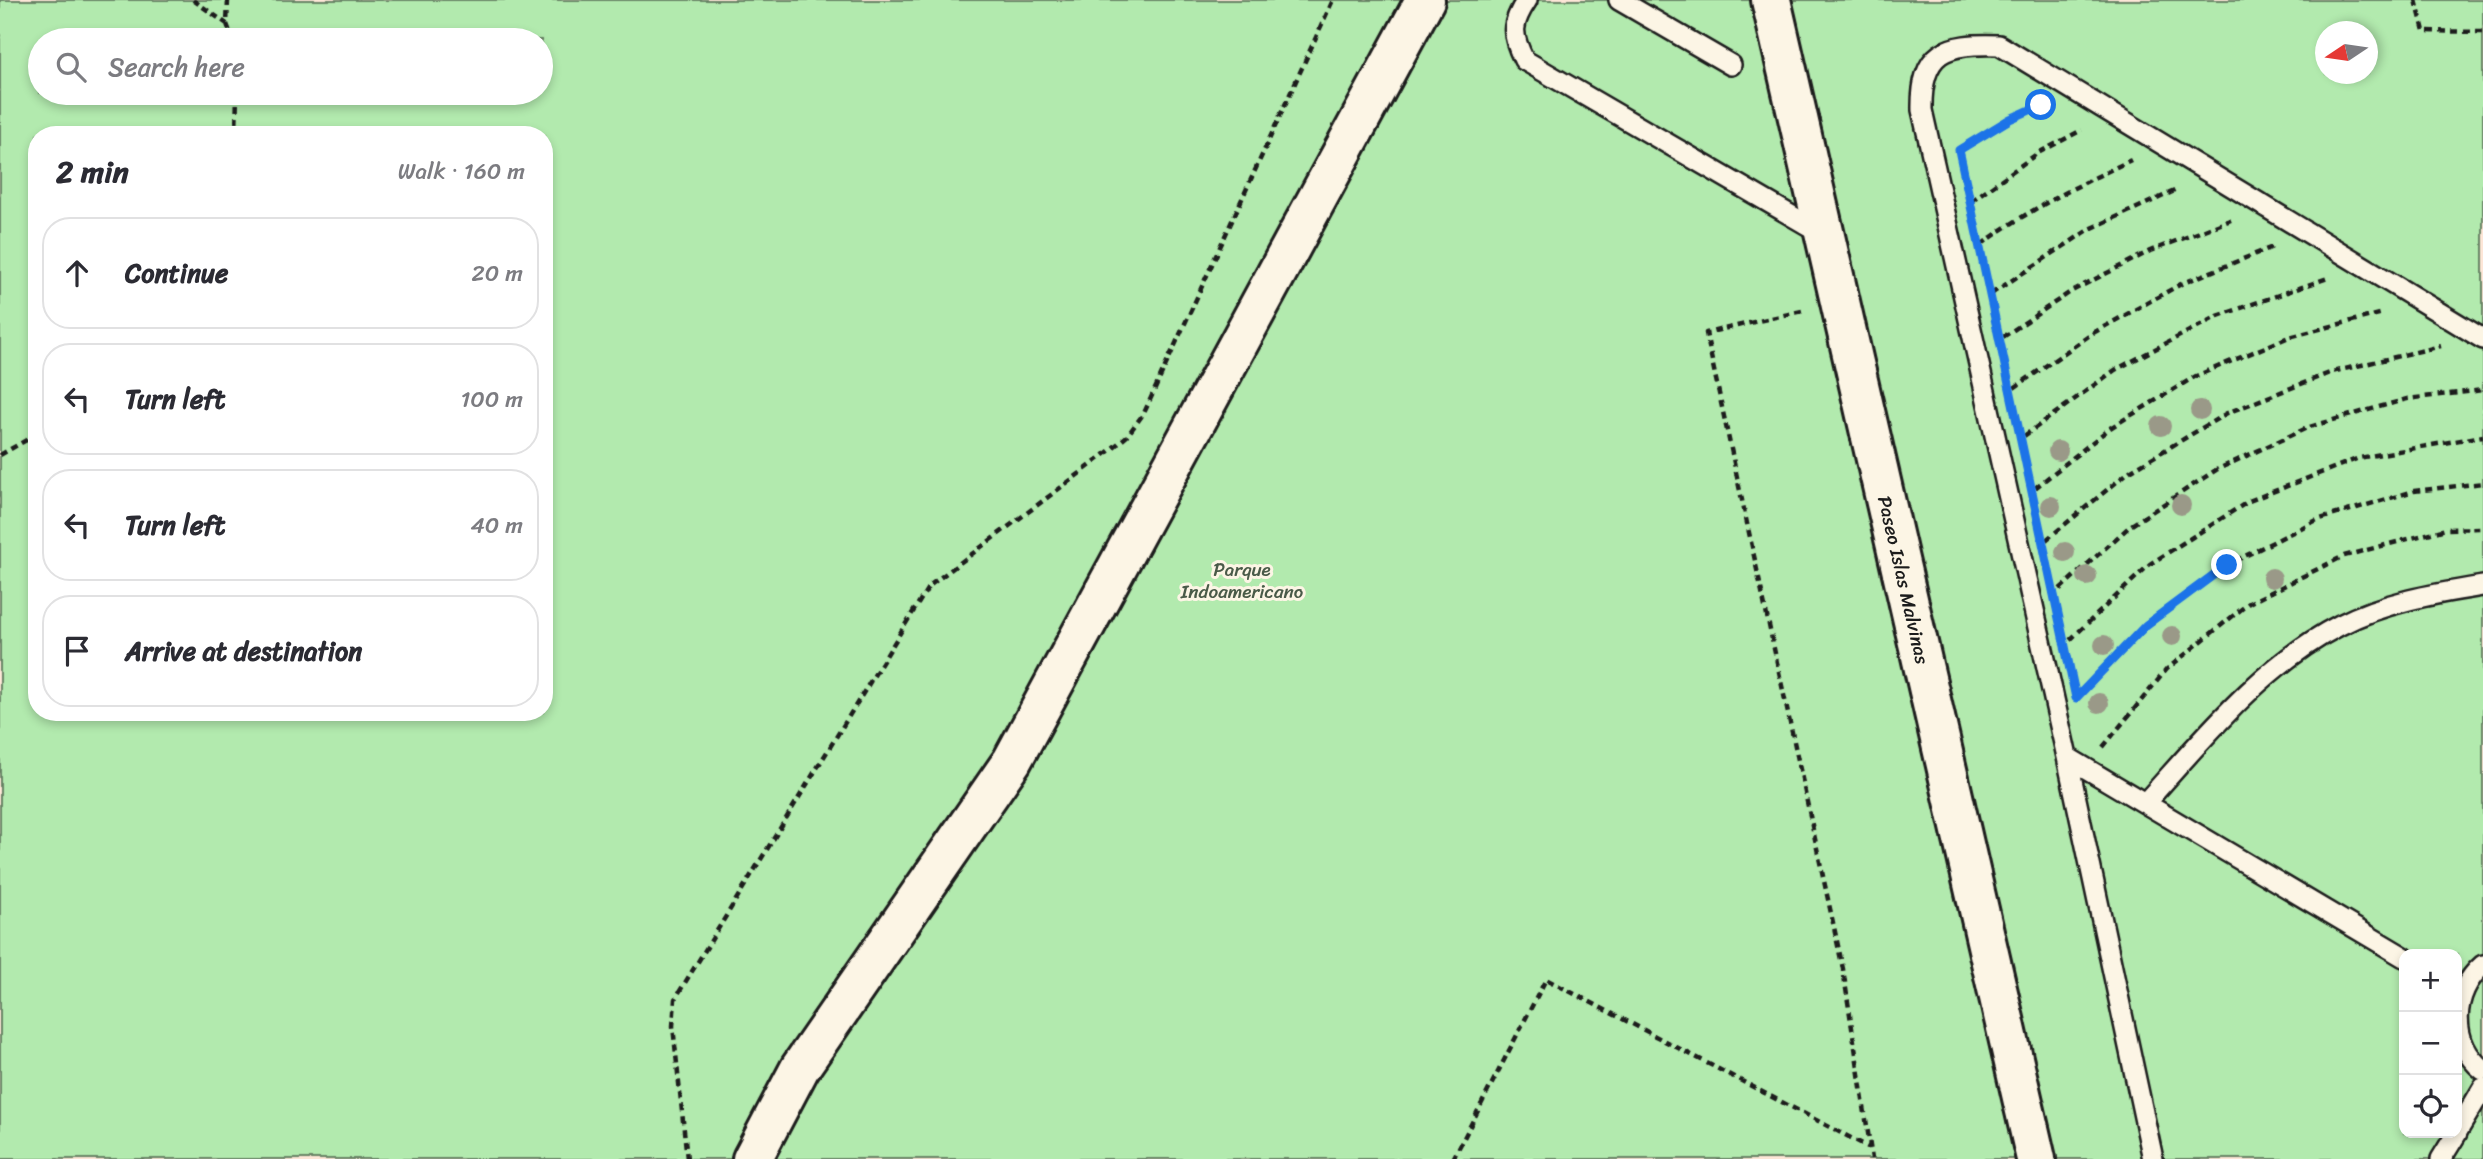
<!DOCTYPE html>
<html lang="en">
<head>
<meta charset="utf-8">
<style>
  body { margin:0; font-family:Sriracha,sans-serif; background:#f7f7f7; color:#2b2b33 }
  .controls { position:absolute; right:21px; bottom:21px; display:grid; overflow:hidden; border-radius:14px; box-shadow:0 4px 10px #0003 }
  .controls button { width:63px; height:63px; display:grid; place-items:center; padding:0; border:0; border-bottom:2px solid #e1e1e2; background:#fff; color:#2b2b33; font:35px sans-serif }
  .compass { position:absolute; left:2315px; top:21px; width:63px; height:63px; border-radius:50%; background:#fff; box-shadow:0 4px 10px #0003; rotate:257deg }
  .stop { position:absolute; width:21px; height:21px; margin:-16px; border:5px solid #1a73e8; border-radius:50%; background:#fff }
  .stop.end { background:#1a73e8; border-color:#fff; box-shadow:0 2px 7px #0008 }
  .list { margin:0; padding:0; list-style:none }
  h2 { display:flex; justify-content:space-between; align-items:center; height:91px; margin:0; padding:0 28px; font-size:30px }
  h2 small { font-size:23px; font-weight:400; color:#7c7c81 }
  .list li { display:grid; grid-template-columns:46px 1fr auto; gap:21px; align-items:center; box-sizing:border-box; height:112px; margin:0 14px 14px; padding:0 14px; border:2px solid #e1e1e2; border-radius:28px }
  .list b { display:block; font-size:26px; white-space:nowrap }
  .list em { font-size:23px; font-style:normal; color:#7c7c81 }
  .icon { flex:none; width:38px; height:38px; fill:none; stroke:currentColor; stroke-width:2; stroke-linecap:round; stroke-linejoin:round }
  .map { position:relative; flex:none; width:2483px; height:1159px; overflow:hidden }
  .search { position:absolute; background:#fff; box-shadow:0 4px 10px #0003; left:28px; top:28px; width:525px; height:77px; display:flex; align-items:center; gap:18px; box-sizing:border-box; padding:0 24px; border-radius:38px; color:#7c7c81; font-size:26px }
  .panel { position:absolute; background:#fff; box-shadow:0 4px 10px #0003; left:28px; top:126px; width:525px; height:595px; border-radius:28px }
  .map>svg:first-child { display:block }
  .green { fill:#b2eaae; stroke:#678365; stroke-width:2; fill-rule:evenodd }
  .lines { fill:none; stroke-linecap:round; stroke-linejoin:round }
  .service-casing { stroke:#1c1c1c; stroke-width:24 }
  .minor-casing { stroke:#1c1c1c; stroke-width:44 }
  .path { stroke:#1c1c1c; stroke-width:4.5; stroke-dasharray:7 5; stroke-linecap:butt }
  .service { stroke:#fcf5e5; stroke-width:19 }
  .minor { stroke:#fcf5e5; stroke-width:38 }
  .tree { fill:#9a9988 }
  .route { stroke:#1a73e8; stroke-width:9 }
  .labels { text-anchor:middle; stroke-width:6; stroke-linejoin:round; paint-order:stroke }
  .park-label { font-size:19px; fill:#495a48; stroke:#fcf5e5 }
  .street-label { font-size:19px; fill:#1c1c1c; stroke:#fcf5e5 }
</style>
</head>
<body>
<div class="map">
<svg width="2483" height="1159" viewBox="0 0 2483 1159">
  <rect width="100%" height="100%" fill="#fde6d7"/>
  <filter id="ink" filterUnits="userSpaceOnUse"><feTurbulence type="fractalNoise" baseFrequency=".0143" numOctaves="2"/><feDisplacementMap in="SourceGraphic" scale="14" xChannelSelector="R" yChannelSelector="G"/><feConvolveMatrix kernelMatrix="1 2 1 2 8 2 1 2 1" color-interpolation-filters="sRGB"/></filter>
  <g filter="url(#ink)">
    <path class="green" d="M0,0H2483V1159H0ZM2326,32H2368V74H2326ZM40,40H541V93H40ZM37,135H544V712H37ZM2404,954H2457V1133H2404Z"/>
    <g class="lines">
      <g class="service-casing">
        <path id="service" d="M1527,0C1511,24 1511,34 1524,60L1823,234
          M1619,0L1731,65
          M2067,757L2404,957
          M2145,803C2204,738 2261,666 2340,625C2384,602 2434,594 2483,586
          M2483,965C2451,992 2449,1043 2483,1070
          M2457,1132L2483,1088
          M2153,1159L2067,757L1922,110C1921,51 1945,43 1999,45L2483,339
          M2441,1159L2457,1133"/>
      </g>
      <g class="minor-casing">
        <path id="minor" d="M1771,0L2036,1159
          M752,1159L800,1068L1012,761L1425,0"/>
      </g>
      <path class="path" d="M193,0L227,24
        M228,0L227,24L233,40
        M2416,0L2424,31L2483,32
        M236,135L237,93
        M1960,150L2010,119L2041,105
        M1971,201L2038,153L2082,130
        M1981,245C2027,210 2079,185 2131,160
        M1991,294L2090,229L2179,189
        M1802,311L1706,333L1843,969L1872,1159
        M2003,337L2072,291L2150,251L2231,220
        M2014,388L2093,333L2181,284L2275,246
        M2024,436L2115,370L2218,316L2328,278
        M0,455L37,434
        M2035,488L2110,428L2196,376L2289,337L2383,313
        M2046,540L2130,471L2227,413L2332,372L2441,346
        M2060,589L2130,526L2216,470L2309,427L2407,399L2483,390
        M2070,640L2150,564L2249,501L2359,458L2483,436
        M2081,693L2146,625L2227,565L2317,520L2414,491L2483,483
        M2103,747L2167,669L2249,603L2344,556L2446,529L2483,528
        M687,1159L673,1026L675,999L929,586L1103,456L1127,436L1144,413L1333,0
        M1453,1159L1546,979L1870,1148"/>
      <use href="#service" class="service"/>
      <use href="#minor" class="minor"/>
    </g>
    <g class="tree">
      <circle cx="2200" cy="410" r="10"/>
      <circle cx="2161" cy="426" r="10"/>
      <circle cx="2058" cy="451" r="10"/>
      <circle cx="2181" cy="505" r="10"/>
      <circle cx="2051" cy="506" r="10"/>
      <circle cx="2065" cy="552" r="10"/>
      <circle cx="2087" cy="576" r="10"/>
      <circle cx="2272" cy="578" r="10"/>
      <circle cx="2172" cy="636" r="10"/>
      <circle cx="2104" cy="645" r="10"/>
      <circle cx="2099" cy="703" r="10"/>
    </g>
  </g>
  <g class="lines" filter="url(#ink)">
    <path class="route" d="M2041,105L2010,119L1959,150L2076,698L2146,625L2227,565"/>
  </g>
  <g class="labels">
    <g class="park-label">
      <text x="1242" y="576">Parque<tspan x="1242" dy="22">Indoamericano</tspan></text>
    </g>
    <g class="street-label">
      <text transform="translate(1904 580) rotate(77)" y="7">Paseo Islas Malvinas</text>
    </g>
  </g>
</svg>
<div class="controls">
<button>+</button>
<button>−</button>
<button><svg class="icon" aria-label="locate" viewBox="0 0 24 24"><circle cx="12" cy="12" r="6"/><path d="M12 2v4M12 18v4M2 12h4M18 12h4"/></svg></button>
</div>
<svg class="compass" viewBox="-18 -18 36 36"><path d="M0-13l5 13h-10z" fill="#e53935"/><path d="M0 13l5-13h-10z" fill="#7c7c81"/></svg>
<div class="stop" style="left:2041px;top:105px"></div>
<div class="stop end" style="left:2227px;top:565px"></div>
<div class="search"><svg class="icon" aria-label="search" viewBox="0 0 24 24"><circle cx="10" cy="10" r="6"/><path d="M15 15l6 6"/></svg>Search here</div>
<section class="panel">
<h2>2 min<small>Walk · 160 m</small></h2>
<ul class="list">
<li><svg class="icon" aria-label="ahead" viewBox="0 0 24 24"><path d="M12 20V5M6 11l6-6 6 6"/></svg><div><b>Continue</b></div><em>20 m</em></li>
<li><svg class="icon" aria-label="left" viewBox="0 0 24 24"><path d="M17 20v-9H6M10 6l-5 5 5 5"/></svg><div><b>Turn left</b></div><em>100 m</em></li>
<li><svg class="icon" aria-label="left" viewBox="0 0 24 24"><path d="M17 20v-9H6M10 6l-5 5 5 5"/></svg><div><b>Turn left</b></div><em>40 m</em></li>
<li><svg class="icon" aria-label="arrive" viewBox="0 0 24 24"><path d="M6 21V4h12l-3 4 3 4H6"/></svg><div><b>Arrive at destination</b></div></li>
</ul>
</section>
</div>
</body>
</html>
